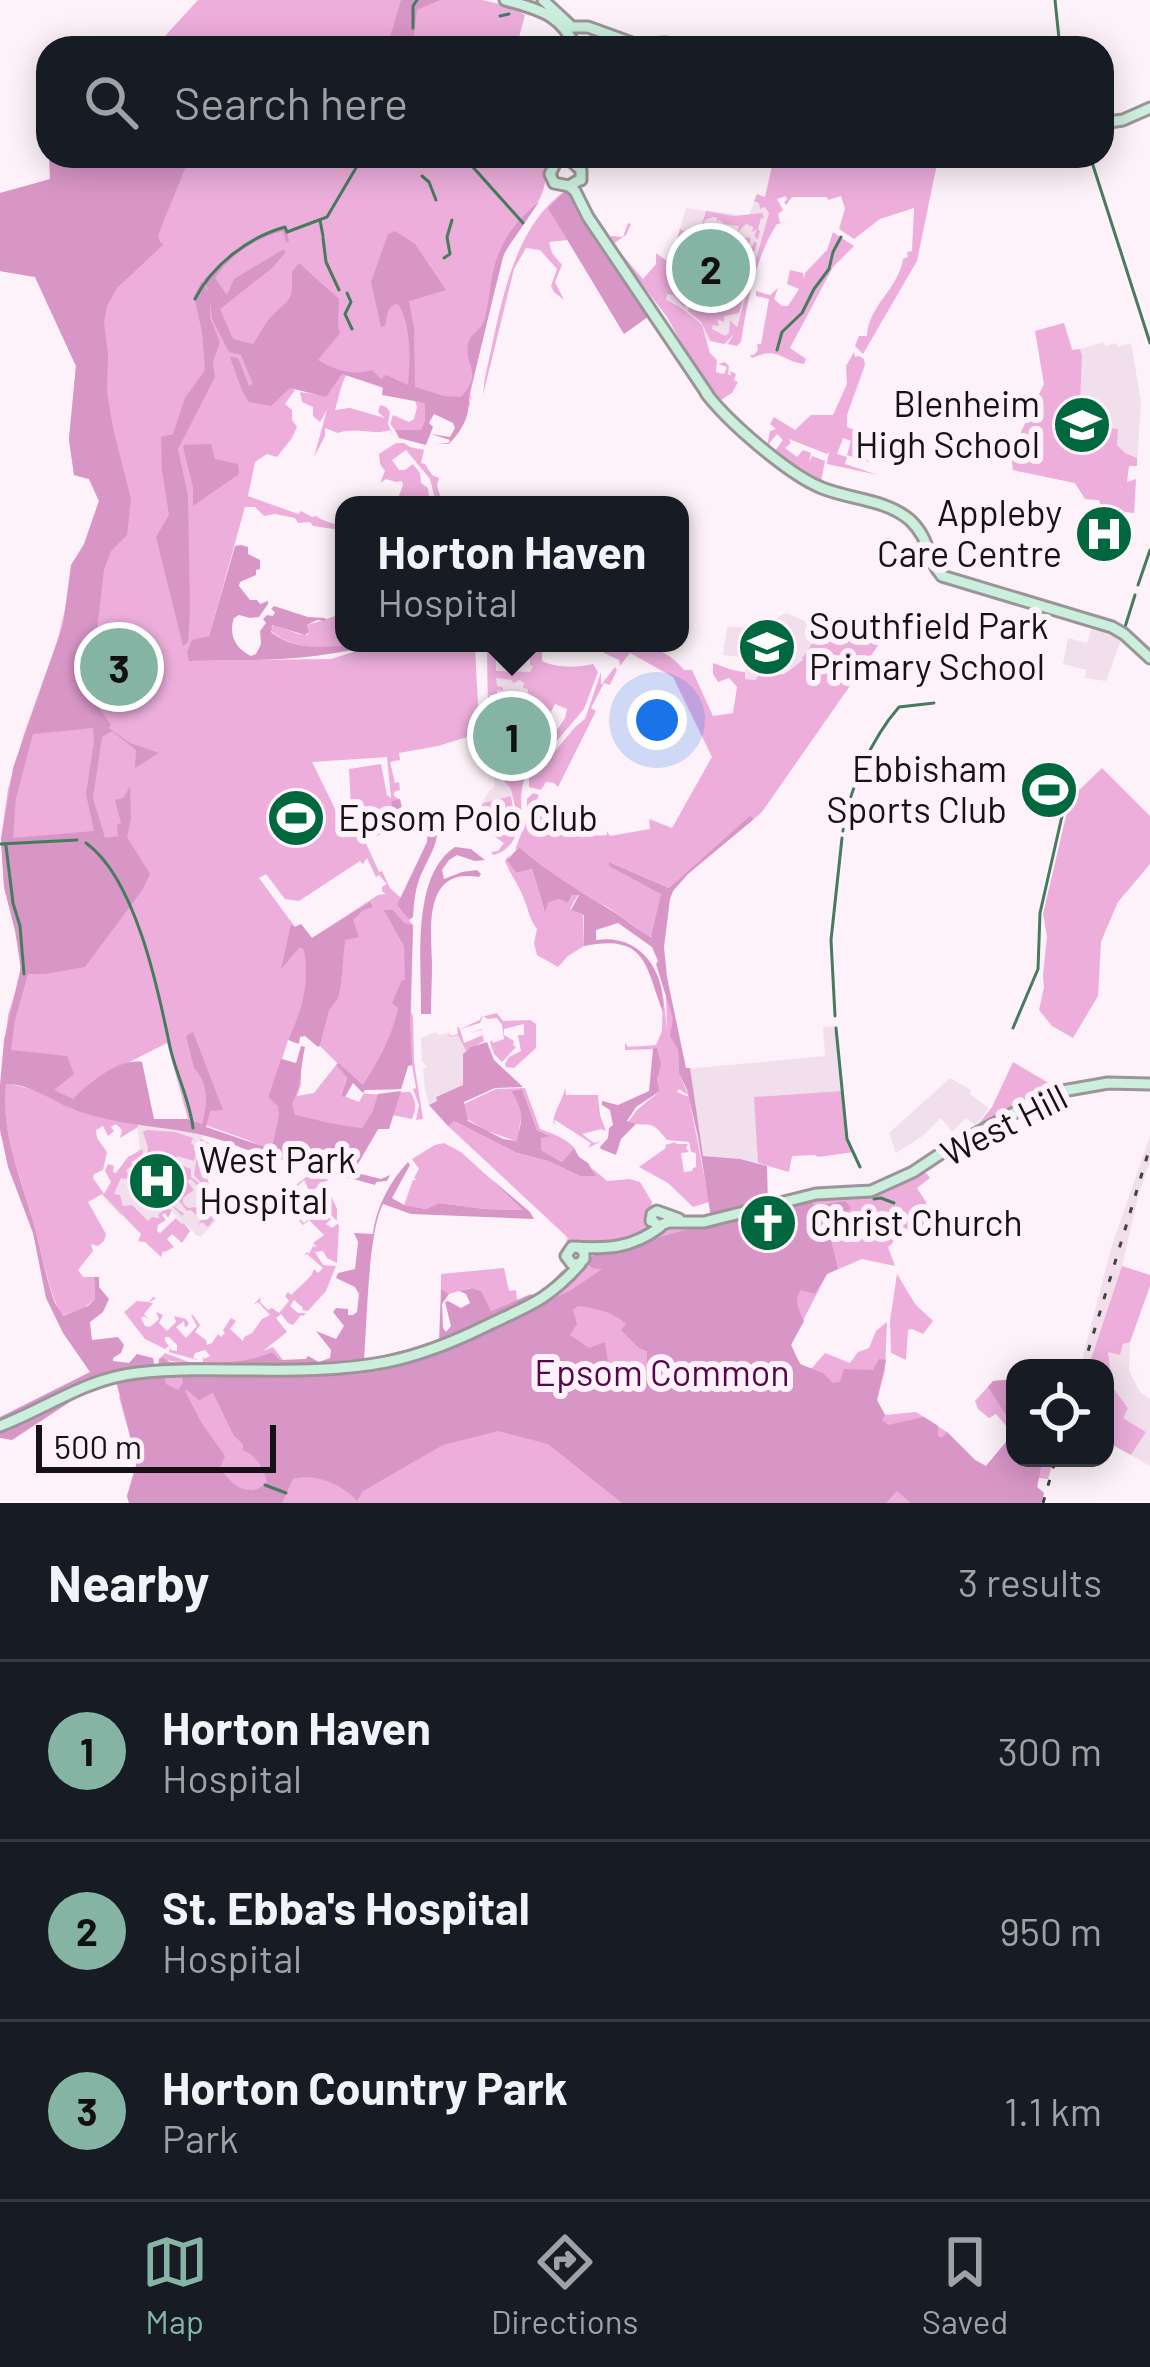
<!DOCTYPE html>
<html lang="en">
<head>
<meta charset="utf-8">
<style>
  body { margin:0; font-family:Barlow,sans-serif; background:#242831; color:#f1f3f6 }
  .controls { position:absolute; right:36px; bottom:36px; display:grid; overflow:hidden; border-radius:24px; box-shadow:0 6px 30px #0003 }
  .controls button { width:108px; height:108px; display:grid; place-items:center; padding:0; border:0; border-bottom:3px solid #363941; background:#171b24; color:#f1f3f6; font:60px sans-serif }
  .scale { position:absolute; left:36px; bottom:30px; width:240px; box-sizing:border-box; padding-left:12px; border:6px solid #151114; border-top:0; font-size:33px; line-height:42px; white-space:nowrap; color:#151114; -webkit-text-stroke:9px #fdf2f9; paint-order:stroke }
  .you { position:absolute; left:657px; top:720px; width:42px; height:42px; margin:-30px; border:9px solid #fff; border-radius:50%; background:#1a73e8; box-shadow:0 0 0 18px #1a73e833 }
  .badge { display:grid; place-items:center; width:78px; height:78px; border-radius:50%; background:#85b4a4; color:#111; font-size:39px; font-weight:700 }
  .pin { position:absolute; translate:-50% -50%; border:6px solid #fff; box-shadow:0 3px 12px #0006 }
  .popup { position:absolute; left:335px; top:496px; width:354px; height:156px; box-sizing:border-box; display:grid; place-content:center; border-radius:24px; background:#171b24; filter:drop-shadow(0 3px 9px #0005); font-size:39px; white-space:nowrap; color:#9ea1a6 }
  .popup b { font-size:45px; color:#f1f3f6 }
  .popup::after { content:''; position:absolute; left:50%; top:100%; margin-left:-24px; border:24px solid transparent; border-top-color:#171b24 }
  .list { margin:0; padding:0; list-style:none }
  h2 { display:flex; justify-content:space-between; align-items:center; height:156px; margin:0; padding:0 48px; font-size:51px }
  h2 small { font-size:39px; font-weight:400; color:#9ea1a6 }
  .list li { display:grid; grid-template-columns:78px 1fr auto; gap:36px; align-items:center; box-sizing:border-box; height:180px; padding:0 48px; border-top:3px solid #363941 }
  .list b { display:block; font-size:45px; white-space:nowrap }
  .list p { margin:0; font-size:39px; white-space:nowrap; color:#9ea1a6 }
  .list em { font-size:39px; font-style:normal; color:#9ea1a6 }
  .icon { flex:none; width:66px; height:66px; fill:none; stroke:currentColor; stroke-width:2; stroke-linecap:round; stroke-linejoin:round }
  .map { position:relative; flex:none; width:1150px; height:1503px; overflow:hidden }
  .search { position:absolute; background:#171b24; box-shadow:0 6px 30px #0003; left:36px; right:36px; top:36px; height:132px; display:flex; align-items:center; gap:30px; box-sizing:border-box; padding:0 42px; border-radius:36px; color:#9ea1a6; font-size:45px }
  .sheet { height:696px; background:#171b24 }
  nav { display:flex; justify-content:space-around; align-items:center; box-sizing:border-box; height:168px; border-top:3px solid #363941; background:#171b24; font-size:33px; color:#9ea1a6 }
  nav a { display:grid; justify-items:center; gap:6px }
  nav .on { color:#85b4a4 }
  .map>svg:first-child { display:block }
  .built { fill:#f1e0ec }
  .green { fill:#edaedc; fill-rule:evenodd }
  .forest { fill:#d896c7; fill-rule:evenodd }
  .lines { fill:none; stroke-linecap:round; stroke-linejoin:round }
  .stream { stroke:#477b5e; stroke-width:3 }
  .secondary-casing { stroke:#9d949a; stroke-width:15 }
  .secondary { stroke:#caefdc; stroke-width:9 }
  .rail { stroke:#454044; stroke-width:3; stroke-dasharray:6 12; stroke-linecap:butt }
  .labels { text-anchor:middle; stroke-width:12; stroke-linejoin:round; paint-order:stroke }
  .poi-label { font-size:36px; fill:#151114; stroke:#fdf2f9; text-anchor:start }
  .street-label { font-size:36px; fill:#151114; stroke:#fdf2f9 }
  .park-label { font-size:36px; fill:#560649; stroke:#fdf2f9 }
</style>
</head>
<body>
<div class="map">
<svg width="1150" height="1503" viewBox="0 0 1150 1503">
  <rect width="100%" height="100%" fill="#fdf2f9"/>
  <path class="built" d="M757,194L770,211L733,340L728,344L708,341L699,323L675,307L677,304L664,300L666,278L686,208L749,216Z
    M1064,323L1073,351L1104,342L1105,346L1116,343L1118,347L1131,343L1141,401L1137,466H1129L1127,473V482L1136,479L1134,513L1112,510L1107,506H1101L1099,500L1085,499L1075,483L1013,470L1011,453L1044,384L1035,331Z
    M786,613L805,621L810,632L816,634L802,658L804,660L781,674L760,675L755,680L745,679L747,658L723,655L727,627H758Z
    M1093,624L1122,637L1106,681L1085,678L1086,670L1063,664L1068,638L1087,643Z
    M487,643H533L535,670L527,754L532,761L516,785L518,794L483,803L488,792L495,786L494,779L489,774Z
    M836,1026L842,1091L755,1097L758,1163L700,1157L686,1069L825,1056L823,1027Z
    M436,1032L438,1035L448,1033L450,1037L458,1035L466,1051L463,1055V1086L437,1096L438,1101L429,1105L425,1089L423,1069L427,1067L422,1061L421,1038Z
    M950,1078L971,1090L970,1094L988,1108L982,1118L975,1125L966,1118L952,1132L941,1118L921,1137L896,1153L889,1133Z
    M137,1124L184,1130L203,1136L198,1146L194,1174L207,1185L226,1211L201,1236H197L185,1223L182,1224L170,1208L148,1221L132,1206L121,1216L103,1196L115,1174L140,1148Z
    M1150,1136V1161L1138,1197L1122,1266L1088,1368H1080L1112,1245Z
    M1130,1342L1129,1371L1140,1392L1150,1399V1466L1131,1455L1146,1432L1122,1418L1128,1408L1113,1388L1108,1351Z"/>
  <path class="green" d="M198,0H482L508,6L525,15L518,41L525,46L527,43L530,48H427L478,42L412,48H154Z
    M54,156H554C545,171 547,187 538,202C526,223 510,239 501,262L470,394L472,401L469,397L470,405L426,401L425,420L421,430H395L390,424L393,415L409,422L414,419L417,407L415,401L422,402L346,375C340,387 339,397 335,410L350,408L385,418L378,412L380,405L386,407L390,412L388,424L394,437L390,430C373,436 356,426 338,433L325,428V436L314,457L327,410L320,422L313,416V407L302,402L300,392L326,396L291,388L295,390L285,404L292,410V420L297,427L292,438L277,457L267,454L255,462L248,496L298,514L301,511L312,517L316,516C323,521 334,524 342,526L341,530L313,526L310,522L298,523L295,518L275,514L264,516L255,507H245L208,640L189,661L331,659L383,643H471L475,647L480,744L477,734L438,746L399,753L400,760L390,762L395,783L399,782L400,790L394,792V796L400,800L391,801L392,812L379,825L359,828L379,872L382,871L390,888L402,899L397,905L413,925L411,1012L413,1016L414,1062L423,1119L416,1120L419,1105L413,1089L416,1088L412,1065L408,1066L401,1089L364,1090L307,1033L289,1037L282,1059L301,1065V1085L297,1096L314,1093L336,1065L347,1078L341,1095L359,1102L364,1093C379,1097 395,1091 410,1092C417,1100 416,1110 412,1119L392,1115L389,1129H378L353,1173L289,1158L245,1139L188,1119L167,1043L94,1080L73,1100L2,1070L8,1015L21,974L16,932L4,887L1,838L8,789L24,734L58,639L72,579L99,501L89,479L74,475L69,439L76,366L35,277L0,271V193L55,179ZM387,757L391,798L387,795L381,764L349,769L352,825L346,831L312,762ZM367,858L376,877L379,875L387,884L382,887V891L386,894L378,895L312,938L301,924L295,927L259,878L266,874L285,899L299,901L360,861L363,864Z
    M739,156H914L937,164L917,261L863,354L855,346L859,336H867C868,306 899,288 903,259L908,257L907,252L912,251L914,208L880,219L854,239L839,229L845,209L841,196L828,200L827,197H792L786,205L784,202L787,200L786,196L777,199L783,210L778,214L780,223L792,221L777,224C755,258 747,303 741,342L737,346L728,344L734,334L724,344L711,341L701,322L688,311L698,269L694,268L695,265H699L704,254L698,259L695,257L697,253L690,248L686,249L685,251L688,253L683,261L692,264L686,273L680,268V276L673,275L671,277L688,285L690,290L686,306H683L673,295L667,294L666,300C678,304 692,317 702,325L710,353L717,360L716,372L724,374L727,367L718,364L725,362L729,366L728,375H731L730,371L736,374L734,380L738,382L732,393L721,400L706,387L667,317L609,241L611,236L623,237L628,223L631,224L626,235L613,244L643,279L656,264V253L670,263L680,229L705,244L701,228L706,211L734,216L762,213L764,218H761L758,229L760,231L758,240L754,236L757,229L752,232L753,227L746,224L738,232L742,238H750L751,234L749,246L752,247L754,242H757L755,251L737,252L725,247L727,239L728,244L731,245L734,237H737L739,226L724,224L719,220L717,223V218L713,217L705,220L703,229L708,237L712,231L721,237L718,244L720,247L710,246L708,249L700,243L697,247L705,253L715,249L728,253L727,258L729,255L739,256L740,262L735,260L734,264L738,267L735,270H739L740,266L747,267L746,270L749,272L739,313L724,316V322L717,319L719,326L713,325L712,329L725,336L729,333L730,320L737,327L769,213L765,207L760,209L759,203L754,201L757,194L765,197L772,166Z
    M566,190L583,216L624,334L568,240L549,242L552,253L562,265L555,282L564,300L554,292L551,286L557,269L540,250L526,248L514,269L483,395L485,377C500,314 509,230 566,190Z
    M833,232L854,246L833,267L790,348L806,359L804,364C779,360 779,346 752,358L750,355H754L758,350L757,344H761L769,299L756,296V291L770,295L778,288L774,299L782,306H788L799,289L787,284L790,270L803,273L804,279L805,273L827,250Z
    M1064,323L1072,350L1080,349L1082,356L1079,426L1118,429L1117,445L1125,453L1137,458V466H1129L1127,482L1136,479L1134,513L1112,510L1107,506H1101L1099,500L1085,499L1075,483L1013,470L1011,453L1044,384L1035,331Z
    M854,352L855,357L859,356L864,359L865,365L847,415V427L860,432L855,446L857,453L870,458L869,462L847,455L851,441L843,438L837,454L847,457L845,464L878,475L827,464L829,451L827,454L789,439L791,443L785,448L797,457L803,450L811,453L809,462L812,456L825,461L821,482L775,451L783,440L777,434L767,446L770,431L776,429L770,424L774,417L795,430L811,415H833L847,384L846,366Z
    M396,443H404L410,447L424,450L421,463L425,464L432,475L439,478L437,485L441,499H435L430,479L406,450L392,460L399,470H405L413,464L420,473L421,483L428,488L430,505H408L407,499L402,502L397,501L403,485L402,481L396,482L386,479L380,483L385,471L380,464L379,454Z
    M344,612V643L361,644C332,649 293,652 270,630L273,625L299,634L307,635L309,632L307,625C320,621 331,618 344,612Z
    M827,623L884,637L762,812L754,819L750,817L669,888L609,862L662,894L652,936H647C634,927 621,915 607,907C575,890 547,871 519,847L515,850L527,818V799L533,793L539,795L532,810L571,830L572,832C582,831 593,837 607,835V831L610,836L650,829L649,819L672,828L712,757L673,677L630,653L620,666L619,660L604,653L600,643C632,643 663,643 684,670H692L713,716L733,713L737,687L729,678L718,682L713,674V663C724,667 733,671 745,672V679L755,680L759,675L784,674L803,660L802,658C812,645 816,634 827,623Z
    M487,643H496V671L530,672L533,666L530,665V654L534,651L533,644L551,643V649L542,650V661C556,668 577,668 593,664L598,672L584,709L549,750L544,746L551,732L555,733L565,718L567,709L555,704L543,727L546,729L532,751L535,757L542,750L546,755L535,763C523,752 506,738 505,722L515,726L520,718L516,714L524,708L521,700H527L528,689L523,688L524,683L519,680L514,683L511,680L496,678L497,686L503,687V691L497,690V695H489V703H496L492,705L497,709L494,719L498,720L505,702L510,703C509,709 505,713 503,719C497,734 516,745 524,756L520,769L509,774L513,763L508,760L509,757L501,753V765L507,770L499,777V771L489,774Z
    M615,667L617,670L610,685L604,683L591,708L596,711L558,787L554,783L546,782L541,790L529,787V778L533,771L547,761L575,727L585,719L601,672V685Z
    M526,760L530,767C521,781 520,799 522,815L517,821L520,825C514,841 509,851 493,855L491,852L498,851L504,843L472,821L483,803L511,796L514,815L517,816L511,789L504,781L523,771Z
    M1102,768L1150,816V864L1118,902L1105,932L1101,942L1098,996L1073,1038L1052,1026L1039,1010L1044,987L1043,976L1047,936L1043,914L1070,799Z
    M509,855L508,861L516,873L532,869L544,909L548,903L559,899L568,903L572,895H578L570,909L583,915L584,946L568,956L558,967L537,955L534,943L537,929C529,919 529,911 524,899C520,887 510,874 505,861Z
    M666,993L675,1025L673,1041L678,1050L679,1072L688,1095L679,1089L677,1092L689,1097L709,1202L693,1207L668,1183L639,1167L666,1148L665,1145L676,1142V1144H688L686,1148L689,1152L681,1153L684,1172L692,1171L693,1168L696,1167V1153L691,1152L689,1142L667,1140C649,1116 649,1129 628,1122L637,1110L660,1091L657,1079L660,1060L656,1049L625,1050V1043L628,1047L656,1045L662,1031L663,994L667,1031Z
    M497,1013L503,1021L530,1020L536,1024V1048L514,1068L506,1067L505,1064L509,1057L521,1051L518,1035H524V1024L504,1029V1035L514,1041L513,1045L516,1047L502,1062L494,1054L490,1042L492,1040L493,1043L504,1039L502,1025L497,1018L488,1019L483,1016L480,1023L460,1029L464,1043L483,1035L481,1030L472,1033L481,1029L484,1041L466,1051L458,1035L450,1037L448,1032L451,1036L458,1034L457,1026L460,1029L480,1020L481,1017Z
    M1013,1062L1047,1082L1064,1087L1018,1105L973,1131L992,1107Z
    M7,1083L34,1090L73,1109L137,1124L138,1127L120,1138L122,1130L116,1124L111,1127L114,1131L108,1136L103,1126L96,1130L97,1138L107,1152L103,1170L94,1174L93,1178L104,1194L111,1182L105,1171L108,1164L114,1166L113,1172L116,1173L128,1157L143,1149L142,1156L131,1162L137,1169L135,1172L130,1167L126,1170L129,1176L126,1179L121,1178L114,1194L120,1195L123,1206L132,1205L148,1221L152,1217L159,1218L158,1215L166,1208L172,1210L168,1218L165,1213L162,1215L166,1220L158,1225L157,1231L160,1233L176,1218L182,1224L184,1223L190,1231L182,1243L172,1234L167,1239L174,1247L165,1252L163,1251L161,1257L145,1242L138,1241L141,1234L102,1194L88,1202L106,1234L104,1241L98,1246L91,1244L93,1251L78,1270L83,1277H94L95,1299L84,1308L62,1316C47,1289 43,1255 34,1225C21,1175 3,1140 4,1086Z
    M525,1088L540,1129C554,1134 568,1139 577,1151L574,1148L562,1162L541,1150V1137L549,1135L537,1130L522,1089L511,1091C530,1119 518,1112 519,1139L516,1141L484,1130L466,1118L464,1104L496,1089Z
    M565,1088L566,1095H598L600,1115L606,1131L601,1129L582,1134L594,1143L601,1141L588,1148L591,1143L555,1120L554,1126C551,1114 563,1101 565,1088Z
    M841,1091L848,1139L854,1152L818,1157L815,1155L792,1156L789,1172L758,1163L754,1097Z
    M454,1121L517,1153L548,1161L580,1176H595L592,1168L607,1181L630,1179L640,1182L652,1202L650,1226C626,1250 591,1251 565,1240L568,1239L566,1236L448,1126Z
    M147,1130L175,1132L193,1138L191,1144L197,1146L201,1139L235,1156C228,1166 220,1165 213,1173L214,1175L211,1176L208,1172L202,1177L207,1178L212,1193L224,1206L194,1175L198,1147L194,1161L177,1156L175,1163L191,1169V1177L200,1184L198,1186L191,1179L187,1181L194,1190L183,1198V1203L188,1208L196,1207L200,1214L208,1202L202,1198L205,1195L209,1199L212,1197L222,1207L216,1204L208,1208L207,1213L215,1218L208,1227L202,1222L198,1226L201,1220L191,1210L187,1211L180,1202L174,1200L171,1204L184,1214L182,1216L151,1184L150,1168L160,1163L171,1166L173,1160L161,1155L160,1150L149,1157L147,1156L148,1148L143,1132Z
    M444,1143L461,1152L525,1210L485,1209L439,1203L426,1209L404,1205L413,1180H417L414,1178L419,1169L412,1159L435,1145Z
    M923,1169L930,1178L917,1188L926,1202L929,1220L918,1236L905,1228H898L892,1244L888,1247L895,1266L862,1259L827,1274L791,1344C795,1355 797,1363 807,1369L812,1368L825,1353L850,1363L858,1352L869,1348L876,1331L887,1322L885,1370L877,1400L885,1415L916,1412L947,1432L975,1460L986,1466L1013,1433L1010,1425L1007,1427L996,1414L989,1418L978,1409L975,1401L993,1381L1015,1379V1458H1054L1048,1479L1039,1478L1037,1487L1044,1493L1041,1503H129L127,1496L137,1462L119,1397L137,1377L338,1372L416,1358L452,1347L531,1310L563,1288L591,1256L596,1254L618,1250L669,1225L693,1227L780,1205L787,1235L795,1234L790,1222L791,1202L809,1198H866Z
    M314,1176L329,1180L321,1183L314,1190L318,1194L316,1197L320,1201L327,1195L323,1191L326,1185L337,1209V1221L324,1208L315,1216L320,1220L325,1214L331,1219L326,1224L332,1228L337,1224L339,1225L337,1263L327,1258L323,1251L315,1252L323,1265L336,1266L326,1291L308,1311L302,1310L303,1308L294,1300L290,1306L298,1313H306L303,1316L301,1315L293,1325L288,1323L281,1314L276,1318L287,1332L263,1351L273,1347L283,1360H279L272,1352C235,1367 196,1366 159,1359L165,1353L189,1362H225H203V1356L204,1359L210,1356L205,1350L195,1353L193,1358L201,1361L169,1352L171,1347V1350L177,1351V1345L169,1337H165V1341L169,1346L165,1349L145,1339L124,1312L137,1301L149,1302L153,1297L156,1298L149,1303H153L144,1314L149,1320L144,1316L141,1318L145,1326L150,1327L159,1319L156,1312L163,1315L159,1323L167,1331L176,1322L174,1316L186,1319L189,1324L185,1328L184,1321L176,1327L186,1338L197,1326L191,1315H193L200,1325L195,1332L206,1340L207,1345L212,1343L218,1334L221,1337L225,1333L223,1330L231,1318L236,1321L230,1329L243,1341L244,1337L252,1333L262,1319L270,1315L258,1302L253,1305L261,1297L260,1302L268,1310L272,1308L279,1313L289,1301L285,1296L288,1292L278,1282L291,1295L311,1276L314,1269L318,1273L323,1268L307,1254L304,1255L307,1252L309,1254L313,1246L317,1247L313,1243L324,1235L309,1220L303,1225L289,1209L293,1204L291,1209L296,1214L299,1209L300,1219L304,1223L317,1210L306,1200L301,1202L310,1192L304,1180L295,1189L300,1194L295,1189L289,1191L306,1177Z
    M1122,1266L1150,1275V1286L1130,1342L1123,1344L1120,1355L1108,1352L1113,1388L1128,1408L1123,1418L1146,1432L1131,1455L1105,1441V1368H1088Z
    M504,1268L509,1291L516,1290L517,1300L491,1311L479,1290L470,1288L449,1294L441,1290V1274Z
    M897,1274L915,1304L933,1321L923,1334L912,1329L908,1330L906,1360L891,1353L890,1320Z"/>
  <path class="forest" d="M401,0H440L417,10L413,43L496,39L506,40V46L479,42L427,48H387Z
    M49,156H220L206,168L189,159L158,235L160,242L164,244L117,288L107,306L104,322L108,355L107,392L113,428L131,499L127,535L111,551L104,570L93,665L100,709L111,725L109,728L130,743L159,753L135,768L136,750L112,731L102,737L93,798L105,838L118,836L117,825L121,823L115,800L123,798L130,787L131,818L127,837L150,874L143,889L85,967L45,974H28L15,1020L11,1050L67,1056L74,1074L54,1090L73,1099C89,1083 118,1058 142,1062L154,1119H188L202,1124C208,1104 209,1084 194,1068L186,1036L193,1032L223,1110L210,1111L206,1127L268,1148L273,1144L279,1115L278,1106L269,1098V1095L281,1059L296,1063L301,1046L305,1047C300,1068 302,1085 292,1104L295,1115C318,1120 338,1126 362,1128L373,1111L378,1094L401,1091L389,1129H378L353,1172L381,1179L390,1175L387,1181L376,1182L375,1185L244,1149C189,1123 124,1131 68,1107C48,1098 28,1084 6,1084C0,1129 21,1178 33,1221C41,1248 45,1277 55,1303L63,1316L88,1306L95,1299L94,1277H99V1287L109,1299L103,1312L90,1322L92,1340L118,1337L124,1345L121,1353L113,1358V1361L129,1363L137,1354L153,1358L155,1368L133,1371L72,1397L73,1400L12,1440L0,1438V1417L90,1372L63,1333L46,1298L33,1233L8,1167L0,1130V1085L4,1040L21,967L15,931L4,887L1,841L13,768L63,625L71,565L84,544L99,501L89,479L74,475L69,439L76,366L35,277L0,271V193L50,179ZM93,728L94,741L86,794L94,831L13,838L16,798L33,734Z
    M566,190L652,314L624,334L548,208Z
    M539,202L504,253L469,396C470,416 463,429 449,444H436L449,443L450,440L431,434L450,437L455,428L453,423L434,414L429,423L433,427L426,445L399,438L395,430H421L425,420V403L382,395L383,387L342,374L326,397L290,388L271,406L249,402L243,393L230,357L238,358L249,386L253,384L241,355L229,352L212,319L210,299V318L220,342L213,362L215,377L178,449L188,496L190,613L188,642L183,646L156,537L169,515L162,470L161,441V437L173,434L185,398L205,370L202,332L194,296L202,281L209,294L204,279C234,259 248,236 286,227L289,241L286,243L283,231C256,238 231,254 215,278L227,295L234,279L284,249L285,253L272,268L220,309L233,339L253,344C259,336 264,324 271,317C290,297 293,304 292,272L299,263L339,299L338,325L340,333L318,360C334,370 354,376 372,370L381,379L386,375L408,385C410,360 412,326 398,304L393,305L388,311L385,326L381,327L371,282L388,234L395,231L415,244L446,290L409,301L414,329L415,387L444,396L461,397C484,371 464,367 468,344C471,332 480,332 484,321C488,308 489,295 491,283C496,248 512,223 539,202Z
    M211,444L215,459L238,464L239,474L193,506V487L183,447L184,445Z
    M241,545L248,547V554L260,560V569L256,570V575L240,582L239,586L250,600H257L260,604L268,601V604L259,617L250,618L239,615L234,618C228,635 236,649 251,656L256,654L261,644L260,631L266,623L263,619L267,615L273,616L275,612L271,609L274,606L308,617L325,618L326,621L317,620L307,625L309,632L305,635L272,625L271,632C302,657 343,643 378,643C317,662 253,660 189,661L187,652L192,640L209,636L235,546Z
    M400,799L404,817L427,815V811L432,810C446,835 430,853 420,877C415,890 414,903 413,917L409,920L397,905L427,842L428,828L384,830L382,834L375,836L374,826L392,812L391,801Z
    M750,816L754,819L688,874L673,891L670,899L664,947L667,977L686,1068H690L703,1156L740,1159L767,1166L768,1203L711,1218L698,1136L687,1090L679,1073L678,1050L670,1036L673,1019L656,964L658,961L652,947L618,923L596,930V940C640,933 666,971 663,1012C645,967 648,933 584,946V915L571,910L579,895H572L568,903L559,899L548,903L545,912L532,869L516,873L507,860L519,847C547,871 577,890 609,909C624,917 636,930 651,937L661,894L609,866V862L669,888Z
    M455,847L471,849L485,860L475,861L457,855L449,860L442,870L444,879L462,872L477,870L481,874L479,877C423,867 431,928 432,964C432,981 431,997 431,1014H421C422,967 410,876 455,847Z
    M370,902L373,907L363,910L353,920L359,937L345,940L341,984L338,998L329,1010L320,1045L318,1047L305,1036L300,1037L299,1044L288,1040C302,1011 310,983 304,950L300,947L281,969L291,924L295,927L301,924L312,938Z
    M384,910H393L404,923L413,925L410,1023L412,1065L408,1066L401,1089L365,1090L363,1093L353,1083L345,1097L341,1096L347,1078L336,1065L338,1063L363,1085C378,1062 393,1035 398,1008L392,1003L402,980H405L404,946Z
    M487,1042L494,1060L523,1087L495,1088L464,1102L468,1121L503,1139L517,1141C522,1117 525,1113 511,1091L522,1089L537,1130L550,1136L541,1138V1150L562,1162L574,1148L579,1157L588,1163L596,1176H580L548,1161L517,1153L454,1121L448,1126L429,1105L437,1101L436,1097L463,1085V1054L471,1047Z
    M657,1048L661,1064L657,1079L660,1091L636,1107L627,1121L636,1124L621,1139L616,1155L601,1149L600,1147L608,1138L609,1128L613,1125L610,1110L602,1105V1101L618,1105L649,1091L653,1049Z
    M408,1162L410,1165L392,1198L404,1205L426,1209L439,1203L485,1209L523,1210L489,1177L530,1212L534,1219L411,1214L383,1204C368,1232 367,1325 364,1360L439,1342L441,1289L449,1294L442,1304L443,1328L446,1332L451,1326L445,1302L448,1301L461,1308L470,1303L466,1294L459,1291L472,1288L481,1291L491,1311L531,1294L536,1297L565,1268C550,1293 525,1303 500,1316C461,1336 423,1354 380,1361C308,1373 231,1367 158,1367L159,1359L163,1358L170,1362C212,1361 230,1368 272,1352L280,1360L306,1359L308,1356L319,1362L330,1358L331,1350L316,1331L336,1339L344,1326L333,1312L336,1308L348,1309V1315H353L357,1312L359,1294L355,1287L336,1278L338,1273L355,1269L358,1242L354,1233L373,1234C376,1208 390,1181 408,1162Z
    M809,1198L815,1206L845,1201L851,1208L829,1233L838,1269L827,1274L815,1294L801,1290C793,1301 799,1310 804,1321L791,1345L800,1364L823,1373L833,1383L840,1382L844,1369L873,1370L879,1359L886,1360L877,1400L885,1415L882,1420L888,1425L924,1417L938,1426V1436L942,1438L947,1432L975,1460L986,1466L1014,1433L1006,1415L988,1387L993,1381L1015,1379V1458H1043L1037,1487L1044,1493L1041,1503H911L897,1491L886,1503H622L548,1444L498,1431L443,1445L363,1491L357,1501C342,1484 315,1473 293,1479L282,1503H129L127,1496L137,1462L116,1381L164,1376L166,1384L178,1390L183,1383L182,1376L338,1372L384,1366L452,1347L573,1289L602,1269L592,1268L586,1262L594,1255L618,1250L620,1254L630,1246L645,1241L751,1212L761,1242L778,1238L780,1217L784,1216L787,1235L795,1234L790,1222L791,1202ZM578,1306C596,1308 613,1312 626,1324L621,1330L639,1348L647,1351V1368L626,1372L609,1368L605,1342L589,1348L570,1335L577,1324L573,1310ZM187,1390L199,1400L213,1393L234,1436L243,1444V1450C257,1456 264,1469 267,1483C248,1499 232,1485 220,1468L225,1456L201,1422L185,1391Z"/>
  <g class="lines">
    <path class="stream" d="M1055,0L1060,48
      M500,16L509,14
      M413,28V6L417,0
      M463,156L523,223
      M1090,156L1150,343
      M422,176L429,182L436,200
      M320,220L323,236
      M323,238L326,262L339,290
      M444,258L450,254L447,237L452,220
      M347,293L351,302L345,314L352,329
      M195,299C212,265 249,237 285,227L287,232L327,217L363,156
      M777,350L782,332L802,313L814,289L829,269L833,252L841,237
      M1138,585L1150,550
      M1125,627L1135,595
      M843,831C849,789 871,739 899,707L934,703
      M86,843C135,878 158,988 170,1047C176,1074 190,1101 193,1128
      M0,844L77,840
      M6,846L13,903L20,926L24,974
      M835,1016L831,940L842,838
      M836,1028L847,1139L860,1167
      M1013,1028L1038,969L1040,913L1067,794
      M874,1199L881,1198L894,1203
      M265,1485L286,1493"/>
    <g class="secondary-casing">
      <path id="secondary" d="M505,0C539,10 560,13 576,48
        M543,0L572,27H588L632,43
        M596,48L607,42L626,45L666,43L689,48
        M1102,123L1123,120L1150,108
        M559,156L550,174L554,183L569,186L581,179
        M566,156L581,170V180
        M569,186L575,191L588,217L708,395
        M706,393C728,422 789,475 822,488C852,500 885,499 910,520C931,540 926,558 942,576L1112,627L1124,634L1150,658
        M651,1219L658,1226L669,1222H704L816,1194L871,1191L913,1172L949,1148L1051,1093L1108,1083L1150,1084
        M651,1221L652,1214L657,1211L679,1219
        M579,1247L584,1252V1259L579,1264H572L566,1256L572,1247C606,1249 631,1249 660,1227
        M0,1426C47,1408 85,1379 137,1373C219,1364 304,1378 386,1362C422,1355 456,1341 490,1324C530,1305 549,1299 580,1264"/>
    </g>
    <use href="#secondary" class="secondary"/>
    <path class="rail" d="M1083,1368L1150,1147
      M1043,1503L1056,1458"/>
  </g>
  <defs>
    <g id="school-disc" transform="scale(3)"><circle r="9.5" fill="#00683f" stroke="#fdf2f9"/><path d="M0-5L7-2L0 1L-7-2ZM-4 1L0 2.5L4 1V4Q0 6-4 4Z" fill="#fff"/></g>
    <g id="hospital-disc" transform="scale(3)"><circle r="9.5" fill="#00683f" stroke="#fdf2f9"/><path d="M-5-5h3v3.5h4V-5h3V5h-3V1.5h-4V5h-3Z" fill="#fff"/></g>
    <g id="stadium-disc" transform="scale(3)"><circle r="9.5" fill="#00683f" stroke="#fdf2f9"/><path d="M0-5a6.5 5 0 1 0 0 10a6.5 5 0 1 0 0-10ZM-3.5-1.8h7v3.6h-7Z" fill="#fff"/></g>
    <g id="church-disc" transform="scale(3)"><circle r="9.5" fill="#00683f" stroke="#fdf2f9"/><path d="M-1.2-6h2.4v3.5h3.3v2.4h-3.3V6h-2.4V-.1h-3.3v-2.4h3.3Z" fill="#fff"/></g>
  </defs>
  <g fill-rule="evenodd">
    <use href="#school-disc" x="1082" y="425"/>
    <use href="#hospital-disc" x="1104" y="534"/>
    <use href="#school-disc" x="767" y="647"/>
    <use href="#stadium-disc" x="1049" y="790"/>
    <use href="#stadium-disc" x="296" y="818"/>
    <use href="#hospital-disc" x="157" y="1181"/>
    <use href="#church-disc" x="768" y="1223"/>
  </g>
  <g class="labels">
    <g class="poi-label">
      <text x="1040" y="417" text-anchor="end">Blenheim<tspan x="1040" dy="41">High School</tspan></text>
      <text x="1062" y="526" text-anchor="end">Appleby<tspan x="1062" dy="41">Care Centre</tspan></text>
      <text x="809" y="639">Southfield Park<tspan x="809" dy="41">Primary School</tspan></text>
      <text x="1007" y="782" text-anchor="end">Ebbisham<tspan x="1007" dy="41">Sports Club</tspan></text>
      <text x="338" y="831">Epsom Polo Club</text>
      <text x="199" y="1173">West Park<tspan x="199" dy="41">Hospital</tspan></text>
      <text x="810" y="1236">Christ Church</text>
    </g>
    <g class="street-label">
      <text transform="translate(1004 1125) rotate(-27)" y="13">West Hill</text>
    </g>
    <g class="park-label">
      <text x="662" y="1386">Epsom Common</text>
    </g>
  </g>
</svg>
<div class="controls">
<button><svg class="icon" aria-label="locate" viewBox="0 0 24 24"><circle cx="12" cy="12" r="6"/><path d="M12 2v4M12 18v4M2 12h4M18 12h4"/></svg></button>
</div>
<div class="scale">500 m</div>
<div class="you"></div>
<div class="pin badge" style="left:512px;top:736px">1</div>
<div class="popup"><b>Horton Haven</b>Hospital</div>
<div class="pin badge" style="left:711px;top:268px">2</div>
<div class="pin badge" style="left:119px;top:667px">3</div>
<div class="search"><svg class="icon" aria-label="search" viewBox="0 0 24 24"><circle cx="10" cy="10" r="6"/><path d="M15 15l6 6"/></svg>Search here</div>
</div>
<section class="sheet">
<h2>Nearby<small>3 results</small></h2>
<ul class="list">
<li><span class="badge">1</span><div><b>Horton Haven</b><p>Hospital</p></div><em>300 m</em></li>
<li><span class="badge">2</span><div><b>St. Ebba's Hospital</b><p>Hospital</p></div><em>950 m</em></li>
<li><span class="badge">3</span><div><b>Horton Country Park</b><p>Park</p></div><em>1.1 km</em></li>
</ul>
</section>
<nav>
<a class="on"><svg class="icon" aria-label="map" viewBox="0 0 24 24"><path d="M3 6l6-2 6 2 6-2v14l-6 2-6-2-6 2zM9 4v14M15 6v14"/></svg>Map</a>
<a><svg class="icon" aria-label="directions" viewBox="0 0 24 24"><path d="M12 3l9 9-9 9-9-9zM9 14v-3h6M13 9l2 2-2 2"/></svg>Directions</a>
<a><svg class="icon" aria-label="saved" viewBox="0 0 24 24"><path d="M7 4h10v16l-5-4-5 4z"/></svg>Saved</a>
</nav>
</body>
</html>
